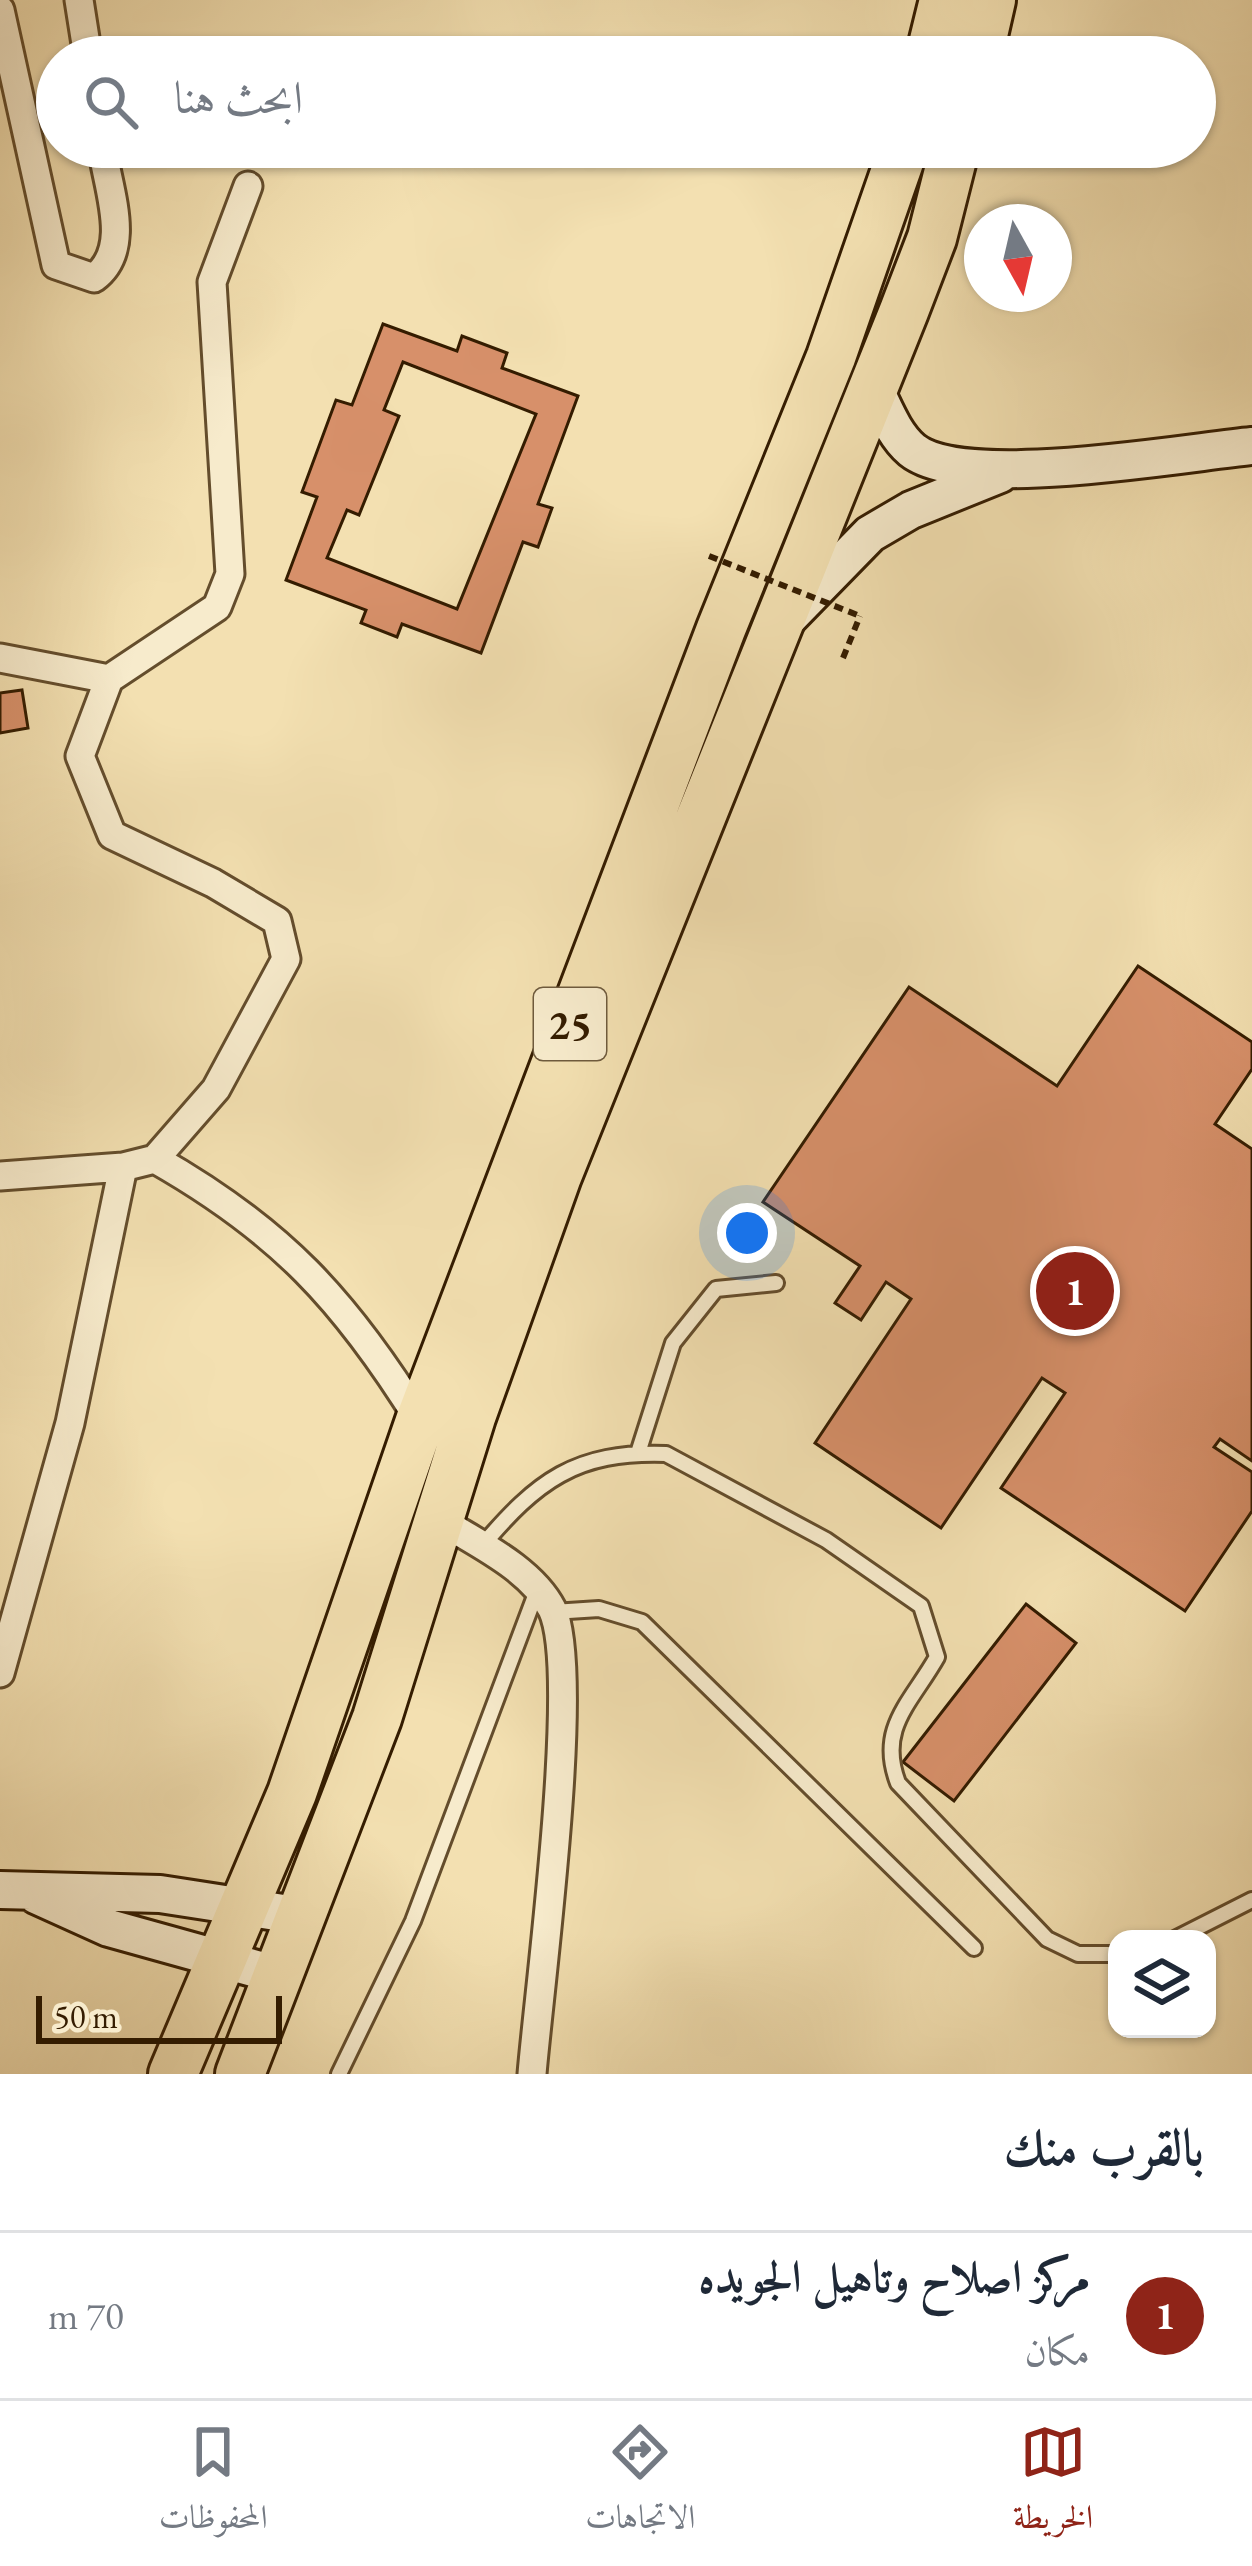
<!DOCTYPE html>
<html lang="ar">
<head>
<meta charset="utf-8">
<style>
  body { margin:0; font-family:"EB Garamond",Amiri,serif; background:#f2f2f3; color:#1f2937; direction:rtl }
  .controls { position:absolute; right:36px; bottom:36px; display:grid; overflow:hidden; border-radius:24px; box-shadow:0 3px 9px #0004 }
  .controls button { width:108px; height:108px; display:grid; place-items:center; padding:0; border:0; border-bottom:3px solid #e0e1e3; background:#fff; color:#1f2937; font:60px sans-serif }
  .compass { position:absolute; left:964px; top:204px; width:108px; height:108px; border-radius:50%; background:#fff; box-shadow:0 3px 9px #0004; rotate:172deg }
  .scale { position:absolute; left:36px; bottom:30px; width:246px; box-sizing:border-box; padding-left:12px; border:6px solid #341c00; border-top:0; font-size:33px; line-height:42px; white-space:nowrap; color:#341c00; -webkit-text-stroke:9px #f7ebcc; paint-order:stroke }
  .you { position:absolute; left:747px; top:1233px; width:42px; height:42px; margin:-30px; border:9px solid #fff; border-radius:50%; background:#1a73e8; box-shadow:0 0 0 18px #1a73e833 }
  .badge { display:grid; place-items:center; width:78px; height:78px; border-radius:50%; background:#8f2418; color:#fff; font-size:39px; font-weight:700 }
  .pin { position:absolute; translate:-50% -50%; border:6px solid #fff; box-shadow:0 3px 12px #0006 }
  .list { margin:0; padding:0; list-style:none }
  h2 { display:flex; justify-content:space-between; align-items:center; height:156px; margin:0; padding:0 48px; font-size:51px }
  h2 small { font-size:39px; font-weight:400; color:#747a83 }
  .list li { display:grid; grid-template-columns:78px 1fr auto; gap:36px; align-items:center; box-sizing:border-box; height:168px; padding:0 48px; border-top:3px solid #e0e1e3 }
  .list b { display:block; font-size:45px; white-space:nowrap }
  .list p { margin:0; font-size:39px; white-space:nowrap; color:#747a83 }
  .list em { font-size:39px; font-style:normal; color:#747a83 }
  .icon { flex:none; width:66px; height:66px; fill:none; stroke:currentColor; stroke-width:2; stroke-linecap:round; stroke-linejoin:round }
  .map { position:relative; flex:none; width:1252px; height:2074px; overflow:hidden; direction:ltr }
  .search { position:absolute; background:#fff; box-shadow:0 3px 9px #0004; left:36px; right:36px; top:36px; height:132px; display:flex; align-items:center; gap:30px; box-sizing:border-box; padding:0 42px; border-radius:66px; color:#747a83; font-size:45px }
  .sheet { height:324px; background:#fff }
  nav { display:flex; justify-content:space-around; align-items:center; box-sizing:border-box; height:168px; border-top:3px solid #e0e1e3; background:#fff; font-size:33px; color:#747a83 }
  nav a { display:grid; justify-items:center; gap:6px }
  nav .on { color:#8f2418 }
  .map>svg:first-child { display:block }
  .building { fill:#d7906a; stroke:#341c00; stroke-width:3; fill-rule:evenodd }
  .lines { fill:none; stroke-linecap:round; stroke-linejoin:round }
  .lane-casing { stroke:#644d2c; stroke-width:20 }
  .street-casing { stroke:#644d2c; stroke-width:33 }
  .secondary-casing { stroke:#341c00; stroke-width:42 }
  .highway-casing { stroke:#341c00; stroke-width:54 }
  .path { stroke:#341c00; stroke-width:6; stroke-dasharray:9 6; stroke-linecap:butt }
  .lane { stroke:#f7ebcc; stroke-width:14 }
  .street { stroke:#f7ebcc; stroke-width:27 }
  .secondary { stroke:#f7ebcc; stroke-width:36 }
  .highway { stroke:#f3e0b1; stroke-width:48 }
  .path-bridge { stroke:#341c00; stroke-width:6; stroke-dasharray:9 6; stroke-linecap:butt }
  .labels { text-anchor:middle; stroke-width:9; stroke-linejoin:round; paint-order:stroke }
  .shield { fill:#f7ebcc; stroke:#6e5a3d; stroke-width:3 }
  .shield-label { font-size:42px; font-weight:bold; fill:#341c00 }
</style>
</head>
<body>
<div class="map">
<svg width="1252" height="2074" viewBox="0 0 1252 2074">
  <rect width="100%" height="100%" fill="#f3e0b1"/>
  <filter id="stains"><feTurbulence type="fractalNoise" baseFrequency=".00167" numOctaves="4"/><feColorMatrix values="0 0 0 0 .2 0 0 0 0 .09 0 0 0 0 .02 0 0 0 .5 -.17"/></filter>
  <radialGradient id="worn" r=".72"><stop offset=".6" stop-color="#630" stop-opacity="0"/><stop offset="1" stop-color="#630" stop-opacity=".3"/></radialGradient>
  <path class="building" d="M383,324L457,351L462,336L507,353L502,368L578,396L538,504L552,508L538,547L523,542L481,653L402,624L397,637L361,623L366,610L286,580L317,497L302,492L336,400L352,405ZM403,362L536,414L457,609L327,558L347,510L359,515L399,416L384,410Z
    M22,690L28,728L0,733V693Z
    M1138,966L1252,1042V1069L1215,1124L1252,1149V1461L1220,1439L1214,1447L1252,1472V1511L1185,1611L1001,1488L1065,1393L1042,1378L941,1528L815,1443L911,1299L886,1282L861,1320L835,1303L860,1266L763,1202L909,987L1057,1086Z
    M1026,1604L1076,1643L954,1801L903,1762Z"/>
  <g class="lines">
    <g class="lane-casing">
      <path id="lane" d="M638,1453L673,1343L716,1289L776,1283
        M481,1547C537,1481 575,1451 666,1454L826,1540L921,1606L937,1657C911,1703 877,1728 898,1783L1047,1939L1078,1954H1117
        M553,1612L599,1609L642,1622L974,1948
        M1175,1939L1252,1900
        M339,2074L413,1921L538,1588"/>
    </g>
    <g class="street-casing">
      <path id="street" d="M79,0L88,57
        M0,10L56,265L94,278C133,249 108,190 102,147
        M0,658L109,679
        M155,1159L216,1089L286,959L277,921L213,883L112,835L80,756L109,679L217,607L230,574L212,282L248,186
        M0,1176L123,1167L155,1159C280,1230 345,1300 420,1421
        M438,1519C476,1543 531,1568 552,1609C582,1672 539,1988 532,2074
        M0,1673L70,1423L123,1167"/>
    </g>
    <g class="secondary-casing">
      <path id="secondary" d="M873,386C884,407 893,434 912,450C964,492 1181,453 1252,446
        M787,619L870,534L911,510L1000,474
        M0,1890L160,1894L302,1916
        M36,1895L109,1928L278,1975"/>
    </g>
    <g class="highway-casing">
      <path id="highway" d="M930,57L944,0
        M978,57L991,0
        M173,2074L292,1793L420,1421L721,629L831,357L904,147
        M240,2074L377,1718L471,1417L557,1176L904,311L932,238L955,147"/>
    </g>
    <path class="path" d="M843,658L860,616"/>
    <use href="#lane" class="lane"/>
    <use href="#street" class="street"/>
    <use href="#secondary" class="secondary"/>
    <use href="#highway" class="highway"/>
    <path class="path-bridge" d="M709,556L860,616"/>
  </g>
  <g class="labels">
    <rect class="shield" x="534" y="988" width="72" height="72" rx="9"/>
    <g class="shield-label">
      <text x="570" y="1039">25</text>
    </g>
  </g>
  <rect width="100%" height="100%" filter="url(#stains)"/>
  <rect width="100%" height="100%" fill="url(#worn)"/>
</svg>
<div class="controls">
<button><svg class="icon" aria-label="layers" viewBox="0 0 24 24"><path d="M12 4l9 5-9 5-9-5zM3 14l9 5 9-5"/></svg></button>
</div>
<svg class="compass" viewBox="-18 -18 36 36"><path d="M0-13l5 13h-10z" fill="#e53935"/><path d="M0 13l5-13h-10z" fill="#747a83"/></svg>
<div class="scale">50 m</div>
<div class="you"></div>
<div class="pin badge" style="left:1075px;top:1291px">1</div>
<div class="search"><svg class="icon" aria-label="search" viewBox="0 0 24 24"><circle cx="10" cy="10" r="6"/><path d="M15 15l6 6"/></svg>ابحث هنا</div>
</div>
<section class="sheet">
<h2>بالقرب منك<small></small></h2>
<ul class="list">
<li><span class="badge">1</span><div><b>مركز اصلاح وتاهيل الجويده</b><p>مكان</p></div><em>70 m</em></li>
</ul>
</section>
<nav>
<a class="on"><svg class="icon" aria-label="map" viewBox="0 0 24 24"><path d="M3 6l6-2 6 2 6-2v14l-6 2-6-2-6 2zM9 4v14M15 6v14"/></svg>الخريطة</a>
<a><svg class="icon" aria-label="directions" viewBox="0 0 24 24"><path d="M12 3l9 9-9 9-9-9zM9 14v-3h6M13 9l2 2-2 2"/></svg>الاتجاهات</a>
<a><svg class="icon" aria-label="saved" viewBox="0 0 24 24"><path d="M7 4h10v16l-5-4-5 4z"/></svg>المحفوظات</a>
</nav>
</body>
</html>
